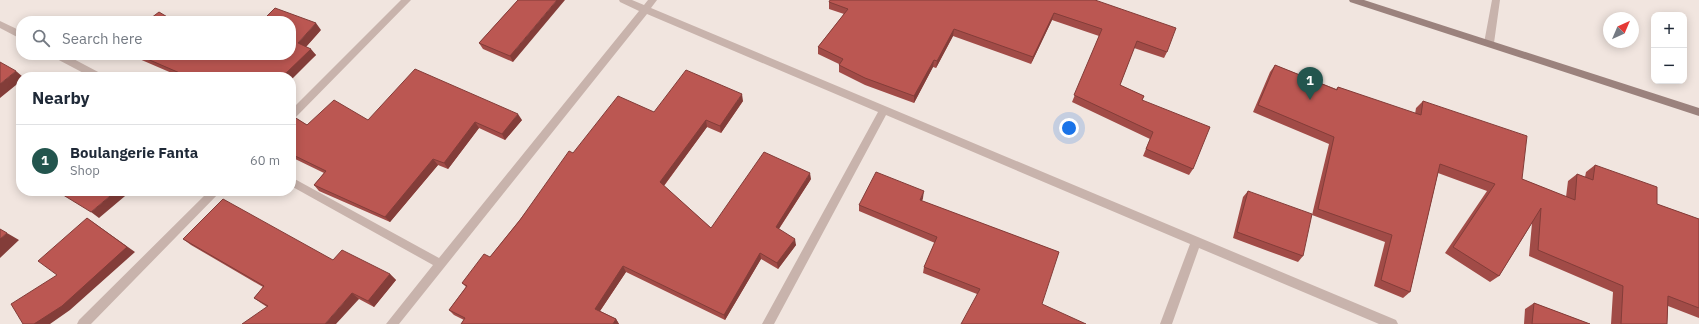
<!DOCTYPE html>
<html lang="en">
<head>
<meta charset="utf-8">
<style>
  body { margin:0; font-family:"IBM Plex Sans",sans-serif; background:#f6f6f7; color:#1f2937 }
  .controls { position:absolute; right:12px; top:12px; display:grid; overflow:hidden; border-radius:8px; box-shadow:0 2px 10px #0003 }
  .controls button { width:36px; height:36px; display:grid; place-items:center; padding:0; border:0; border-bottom:1px solid #e0e1e3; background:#fff; color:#1f2937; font:20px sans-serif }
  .compass { position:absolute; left:1603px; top:12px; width:36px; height:36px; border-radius:50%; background:#fff; box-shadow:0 2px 10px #0003; rotate:44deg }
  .you { position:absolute; left:1069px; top:128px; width:14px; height:14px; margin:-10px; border:3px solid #fff; border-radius:50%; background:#1a73e8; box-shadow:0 0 0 6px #1a73e833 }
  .badge { display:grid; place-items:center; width:26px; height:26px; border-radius:50%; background:#23554e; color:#fff; font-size:13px; font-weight:700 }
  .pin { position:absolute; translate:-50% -33px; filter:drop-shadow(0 1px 2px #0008) }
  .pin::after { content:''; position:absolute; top:21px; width:14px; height:12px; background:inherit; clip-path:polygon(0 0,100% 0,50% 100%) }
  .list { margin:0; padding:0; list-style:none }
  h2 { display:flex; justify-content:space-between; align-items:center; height:52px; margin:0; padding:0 16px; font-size:17px }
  h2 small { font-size:13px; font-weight:400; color:#747a83 }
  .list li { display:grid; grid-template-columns:26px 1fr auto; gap:12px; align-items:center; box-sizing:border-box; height:72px; padding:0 16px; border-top:1px solid #e0e1e3 }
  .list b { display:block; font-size:15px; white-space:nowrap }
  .list p { margin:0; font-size:13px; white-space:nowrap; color:#747a83 }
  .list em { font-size:13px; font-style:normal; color:#747a83 }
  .icon { flex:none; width:22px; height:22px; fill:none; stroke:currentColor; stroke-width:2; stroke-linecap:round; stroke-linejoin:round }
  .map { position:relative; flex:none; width:1699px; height:324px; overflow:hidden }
  .search { position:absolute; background:#fff; box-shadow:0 2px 10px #0003; left:16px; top:16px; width:280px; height:44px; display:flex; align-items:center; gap:10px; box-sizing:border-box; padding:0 14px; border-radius:16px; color:#747a83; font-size:15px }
  .panel { position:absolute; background:#fff; box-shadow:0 2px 10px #0003; left:16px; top:72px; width:280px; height:124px; border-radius:16px }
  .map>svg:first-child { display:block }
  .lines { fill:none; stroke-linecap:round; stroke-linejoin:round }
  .street { fill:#c8b3ac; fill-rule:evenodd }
  .secondary { fill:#9b827d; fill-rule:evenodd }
  .wall { fill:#a14b47 }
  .shaded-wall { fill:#833d39 }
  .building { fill:#bb5752; stroke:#833d39 }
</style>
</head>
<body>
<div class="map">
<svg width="1699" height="324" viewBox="0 0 1699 324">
  <rect width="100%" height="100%" fill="#f1e5df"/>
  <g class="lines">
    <path class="street" d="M401,0H411L294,119L291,120V110Z
      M619,0H632L644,5L648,0H657L651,8L1396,320L1398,324H1379L1199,248L1172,324H1160L1190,244L886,115L774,324H762L878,112L647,14L399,324H386L433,265L291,186V177L439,258L639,11L620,2Z
      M1492,0H1500L1494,43L1489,47L1484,43Z
      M0,21L21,31V39L0,28Z
      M53,55H66L102,74L104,77H91L55,58Z
      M209,191H221L91,324H77L79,320Z"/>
    <path class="secondary" d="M1349,0H1364L1699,108V116L1350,2Z"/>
  </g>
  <path class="wall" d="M518,0L513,62L483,49L479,43Z
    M1095,0L1167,52L1164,58L1134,48L1120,85L1144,96L1142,100L1193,169L1189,175L1143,156L1150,139L1072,102L1099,36L1052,20L1031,64L953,36L936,68L933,67L914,103L865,85L839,72V64L818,54V47L844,14L829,9V2Z
    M321,30L306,47L316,55L291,77H181L130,55H291Z
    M1275,65L1336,89L1338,87L1415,114L1416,108L1423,101L1522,179L1566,197L1568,181L1577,174L1585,177L1586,172L1595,165L1657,204L1699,219V318L1668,306L1667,324H1611L1613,292L1529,256L1532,223L1499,276L1490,282L1445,253L1487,191L1438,173L1410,292L1403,298L1374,286L1385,242L1312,215L1329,144L1253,112L1270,72Z
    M743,101L721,133L707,127L664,186L711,228L811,179L779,229L796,245L778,269L761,259L725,320L626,272L600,311L616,319L619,324H461L464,320L454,315L449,310L466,287L462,283L490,257L573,153L654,112Z
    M291,115L307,125L368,120H522L505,140L479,128L448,169L438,165L390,222L319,191L314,185L324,173L291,157Z
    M1248,191L1303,256L1298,262L1233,238L1243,197Z
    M923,198L922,201L1059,252L977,294L923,273L924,267L935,243L859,211V205Z
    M183,239L333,260L390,274L396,280L374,307L359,299L267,307L261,303L254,298L263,287L191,245Z
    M1534,303L1590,324H1524L1525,309Z"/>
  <path class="shaded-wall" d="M557,0H565L513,62L510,56Z
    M1054,13L1052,20L1031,64L1033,57Z
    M316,23L321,30L303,50L298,43Z
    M954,29L953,36L936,68L937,61Z
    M311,49L316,55L291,80V77H282Z
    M934,60L933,67L914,103V96Z
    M16,71L23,77H21V81L0,98V84Z
    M742,94L743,101L721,133L720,126Z
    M518,114L522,120L505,140L502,134Z
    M706,120L707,127L662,188L660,182Z
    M475,122L479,128L448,169L444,163Z
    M433,159L438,165L390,222L385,217Z
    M810,173L811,179L776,233V227Z
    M116,191H131L99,218L91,212Z
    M924,191L923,198L919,207L920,200Z
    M87,218L135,252L70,310L50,324H34Z
    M7,233L19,240L0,258V239Z
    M795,239L796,245L778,269L777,263Z
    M760,253L761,259L725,320L724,315Z
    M623,266L626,272L598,314L595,309Z
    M390,274L396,280L374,307L368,301Z
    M352,293L359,299L336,324H325Z
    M616,319L619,324H613Z"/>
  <path class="building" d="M518,0H557L510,56L479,43Z
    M830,0H1095L1176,28L1167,52L1137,41L1120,85L1144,96L1142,100L1210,127L1193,169L1146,149L1153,132L1074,95L1102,29L1054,13L1033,57L954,29L937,61L934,60L914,96L865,78L839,65L843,59L818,47L848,9L829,2Z
    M275,8L316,23L298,43L311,49L282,77H189L138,55H291V21H262Z
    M159,12L174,21H147Z
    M0,62L16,71L0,84Z
    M1275,65L1337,90L1338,87L1421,115L1423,101L1527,136L1522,179L1575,200L1577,174L1593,180L1595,165L1657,187V204L1699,219V308L1668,296L1667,324H1621L1623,286L1538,250L1541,208L1499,276L1453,247L1495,184L1440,164L1410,292L1381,280L1392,235L1318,209L1334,137L1258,105Z
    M415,69L518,114L502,134L475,122L444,163L433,159L385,217L314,185L326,171L291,154V115L307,125L334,100L368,120Z
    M686,70L742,94L720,126L706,120L660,182L711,228L764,152L810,173L776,227L795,239L777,263L760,253L724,315L623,266L595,309L616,319L613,324H461L465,318L449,310L467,286L462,283L484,254L490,257L520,220L569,151L573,153L618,96L654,112Z
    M876,172L924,191L920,200L1059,252L1042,304L1086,324H961L980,289L924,267L937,237L859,205Z
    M63,191H116L91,212L60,193Z
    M1248,191L1312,214L1303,256L1237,232Z
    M223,199L333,260L342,250L390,274L368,301L352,293L325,324H242L268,306L254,298L264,286L183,239Z
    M87,218L127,247L62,306L34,324H23L11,304L57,275L38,261Z
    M0,229L7,233L0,239Z
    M1534,303L1590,324H1532Z"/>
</svg>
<div class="controls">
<button>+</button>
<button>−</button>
</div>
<svg class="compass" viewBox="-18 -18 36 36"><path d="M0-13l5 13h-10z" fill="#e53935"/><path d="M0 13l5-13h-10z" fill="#747a83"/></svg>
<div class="you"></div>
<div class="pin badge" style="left:1310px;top:100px">1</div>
<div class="search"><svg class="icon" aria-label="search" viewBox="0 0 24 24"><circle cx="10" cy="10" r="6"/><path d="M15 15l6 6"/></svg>Search here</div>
<section class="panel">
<h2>Nearby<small></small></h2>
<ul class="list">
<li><span class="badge">1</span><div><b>Boulangerie Fanta</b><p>Shop</p></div><em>60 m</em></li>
</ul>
</section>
</div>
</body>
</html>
